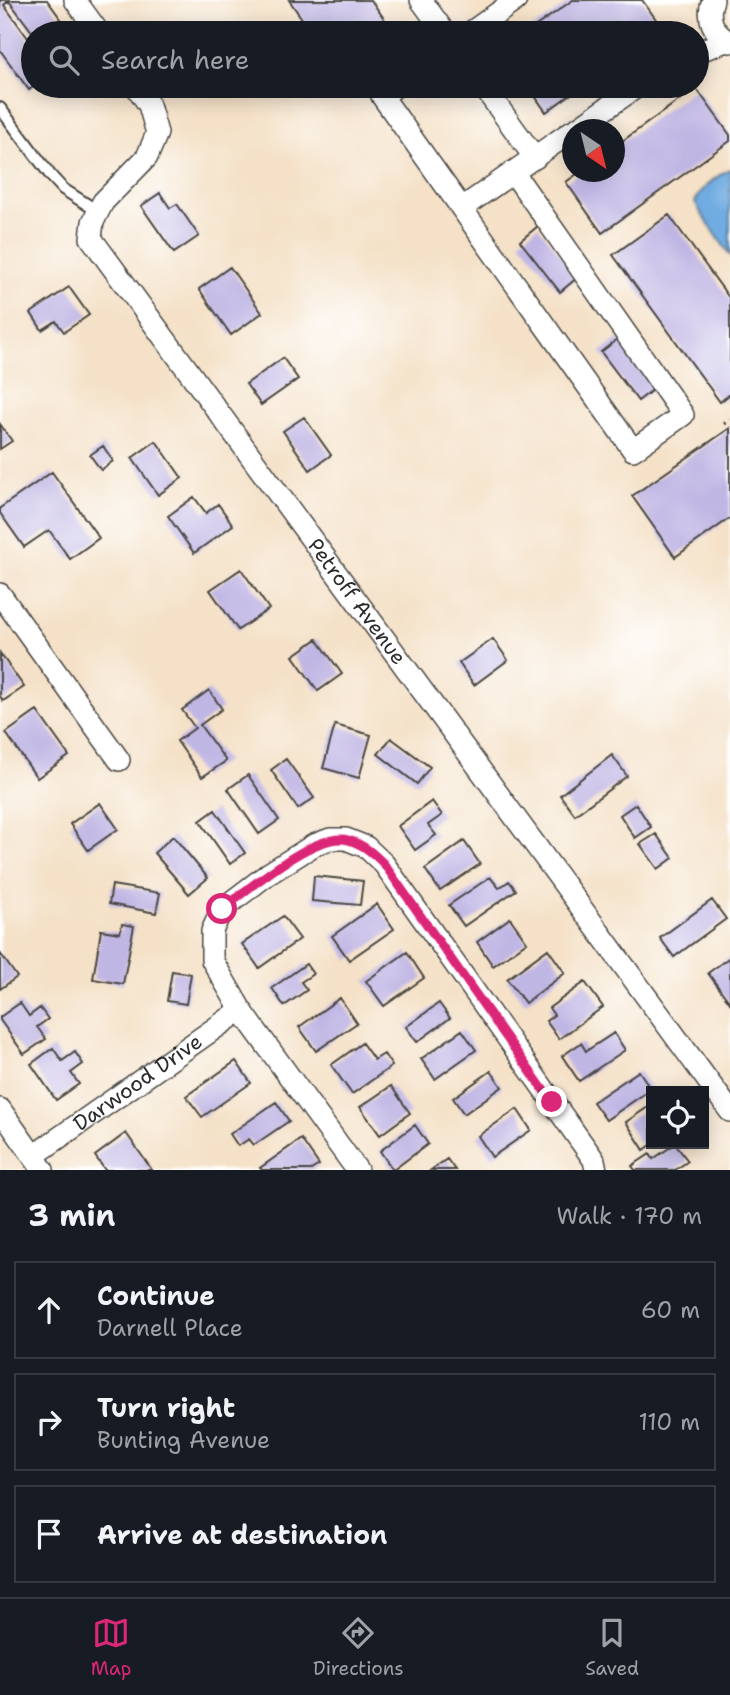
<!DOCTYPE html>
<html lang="en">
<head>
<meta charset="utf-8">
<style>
  body { margin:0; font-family:"Shantell Sans",sans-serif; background:#20242c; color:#f1f3f6 }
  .controls { position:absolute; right:21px; bottom:21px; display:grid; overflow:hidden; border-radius:0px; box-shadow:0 4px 18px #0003 }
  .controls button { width:63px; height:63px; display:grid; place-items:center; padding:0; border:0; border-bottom:2px solid #363941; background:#171b24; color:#f1f3f6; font:35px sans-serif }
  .compass { position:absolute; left:562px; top:119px; width:63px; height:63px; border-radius:50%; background:#171b24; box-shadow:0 4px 18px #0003; rotate:145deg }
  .stop { position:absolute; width:21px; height:21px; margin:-16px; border:5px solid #db2777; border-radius:50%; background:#fff }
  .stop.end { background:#db2777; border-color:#fff; box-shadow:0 2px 7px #0008 }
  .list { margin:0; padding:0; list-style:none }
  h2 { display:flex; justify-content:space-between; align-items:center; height:91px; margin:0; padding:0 28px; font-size:30px }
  h2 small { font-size:23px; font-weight:400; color:#9ea1a6 }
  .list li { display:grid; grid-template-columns:46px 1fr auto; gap:21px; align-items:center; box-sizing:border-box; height:98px; margin:0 14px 14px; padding:0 14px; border:2px solid #363941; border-radius:0px }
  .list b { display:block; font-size:26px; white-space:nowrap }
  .list p { margin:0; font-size:23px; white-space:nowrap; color:#9ea1a6 }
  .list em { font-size:23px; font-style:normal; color:#9ea1a6 }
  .icon { flex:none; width:38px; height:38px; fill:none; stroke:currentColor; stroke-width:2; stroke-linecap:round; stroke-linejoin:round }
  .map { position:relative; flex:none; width:730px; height:1170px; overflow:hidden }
  .search { position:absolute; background:#171b24; box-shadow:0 4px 18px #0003; left:21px; right:21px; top:21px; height:77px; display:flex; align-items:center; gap:18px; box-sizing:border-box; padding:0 24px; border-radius:38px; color:#9ea1a6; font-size:26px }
  .sheet { height:427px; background:#171b24 }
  nav { display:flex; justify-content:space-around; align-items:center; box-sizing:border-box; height:98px; border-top:2px solid #363941; background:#171b24; font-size:19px; color:#9ea1a6 }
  nav a { display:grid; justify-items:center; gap:4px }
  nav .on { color:#db2777 }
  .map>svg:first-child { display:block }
  .water { fill:#70ace1; stroke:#4e6c86; stroke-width:2 }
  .building { fill:#c0b6e4 }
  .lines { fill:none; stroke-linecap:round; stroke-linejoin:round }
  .lane-casing { stroke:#494642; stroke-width:14 }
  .street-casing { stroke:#494642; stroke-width:24 }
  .path { stroke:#494642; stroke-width:3.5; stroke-dasharray:2 5; stroke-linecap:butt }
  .lane { stroke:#fff; stroke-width:10 }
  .street { stroke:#fff; stroke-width:21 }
  .route { stroke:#db2777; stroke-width:9 }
  .labels { text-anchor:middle; stroke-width:7; stroke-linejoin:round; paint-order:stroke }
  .street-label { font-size:21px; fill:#2b2b2b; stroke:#fff }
</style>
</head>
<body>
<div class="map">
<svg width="730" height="1170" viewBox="0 0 730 1170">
  <rect width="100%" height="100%" fill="#fff"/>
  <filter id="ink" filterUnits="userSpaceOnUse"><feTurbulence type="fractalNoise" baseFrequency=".0143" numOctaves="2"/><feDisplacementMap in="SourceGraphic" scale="14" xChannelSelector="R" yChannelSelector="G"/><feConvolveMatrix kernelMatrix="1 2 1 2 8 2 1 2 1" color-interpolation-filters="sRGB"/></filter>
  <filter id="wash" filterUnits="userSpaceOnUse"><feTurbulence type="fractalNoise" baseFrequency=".00686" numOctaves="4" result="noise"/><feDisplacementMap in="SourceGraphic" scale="28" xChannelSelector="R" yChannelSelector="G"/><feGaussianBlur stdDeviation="1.57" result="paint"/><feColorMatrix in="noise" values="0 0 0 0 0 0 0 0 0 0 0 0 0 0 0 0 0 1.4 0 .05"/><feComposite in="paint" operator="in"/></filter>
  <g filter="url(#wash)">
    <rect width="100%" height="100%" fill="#f4e1c7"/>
    <path class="water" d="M730,169V255L701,213L695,202C702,187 717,176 730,169Z"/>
    <g id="blocks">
      <path class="building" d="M0,0H47L71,33H33L9,1L4,5L33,45V87L29,90L0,50Z
        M289,0H371L394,33H312Z
        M573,0H642L663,29L657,33H526Z
        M528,86H582L546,112Z
        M696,88L730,135V141L602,233L566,182L580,172H614V147Z
        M160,193L170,208L177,204L199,236L174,253L141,206Z
        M669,215L730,299V394L720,402L613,255Z
        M538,226L578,277L560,292L520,241Z
        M230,267L262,313L231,335L199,289Z
        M69,287L89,315L64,332L56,321L42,330L31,313Z
        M619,338L656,387L638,401L601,352Z
        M283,358L298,379L261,405L246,384Z
        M304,417L331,455L310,470L283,431Z
        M0,424L12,441L0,449Z
        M730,428V518L675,557L632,496Z
        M156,441L182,478L158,495L132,458Z
        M103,446L113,461L101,470L90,455Z
        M52,472L99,538L70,559L49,530L24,547L0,513V508Z
        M194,497L206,513L218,504L233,525L194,553L168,516Z
        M241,569L269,609L238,630L210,590Z
        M317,639L342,674L318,691L293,656Z
        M493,639L508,660L474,685L459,663Z
        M0,653L24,687L3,701L0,696Z
        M209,690L222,709L200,725L226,761L202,777L177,741L195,728L182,710Z
        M37,711L69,756L37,778L6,733Z
        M335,725L371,735L359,778L323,768Z
        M391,738L430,767L417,784L378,754Z
        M612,755L627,776L575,815L560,795Z
        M286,759L314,798L298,809L271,770Z
        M248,775L279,820L259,834L228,789Z
        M432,801L442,815L428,825L436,835L415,850L398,826Z
        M100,803L118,829L88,850L70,824Z
        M636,804L651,827L635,838L620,815Z
        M215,810L245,853L230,864L200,821Z
        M656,834L673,858L658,869L640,844Z
        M173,836L208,878L189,894L154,853Z
        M464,841L480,864L440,891L425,869Z
        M314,876L363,881L360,905L312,901Z
        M490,877L499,888L509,881L516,890L464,926L449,905Z
        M112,885L160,893L156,913L109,904Z
        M712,900L726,919L674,957L660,938Z
        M377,904L394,929L349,960L332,936Z
        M283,916L300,939L259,968L242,944Z
        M510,918L527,942L493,966L477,942Z
        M122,924L134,926L123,984L93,979L101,930L120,933Z
        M548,949L565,973L525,1003L507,979Z
        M407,952L424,978L384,1006L366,981Z
        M0,953L17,977L0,989Z
        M730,957V1003L708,973Z
        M306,964L313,974L301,982L307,990L284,1006L272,988Z
        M172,971L191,974L186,1004L167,1001Z
        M585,982L603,1007L559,1039L546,1021L554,1015L549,1008Z
        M340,998L357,1023L316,1051L299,1027Z
        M20,1003L29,1016L40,1008L48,1019L37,1027L46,1039L24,1054L0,1020V1017Z
        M439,1003L450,1018L417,1042L406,1027Z
        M462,1030L476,1050L435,1079L421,1059Z
        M614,1033L625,1050L579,1081L562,1056L581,1043L586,1051Z
        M362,1043L374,1060L384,1054L392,1066L352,1094L331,1065Z
        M53,1048L62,1061L75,1052L83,1064L71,1073L79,1084L56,1100L31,1064Z
        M236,1061L251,1083L202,1117L186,1096Z
        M491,1071L502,1087L464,1114L453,1098Z
        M639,1071L651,1089L606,1120L593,1102Z
        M391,1086L410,1113L380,1135L360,1107Z
        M276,1102L289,1121L254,1145L249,1139L238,1146L230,1134Z
        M651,1105V1145L644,1150L626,1122Z
        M517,1109L531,1130L492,1157L478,1136Z
        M415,1125L428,1144L393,1170L380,1151Z
        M126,1133L152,1170H105L95,1156Z
        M301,1139L319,1165L311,1170H262L260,1168Z
        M675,1144L688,1161L675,1170H635L632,1166L650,1154L653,1159Z
        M447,1159L455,1170H431Z"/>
    </g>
  </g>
  <g filter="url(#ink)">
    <use href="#blocks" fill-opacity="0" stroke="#494642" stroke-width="2"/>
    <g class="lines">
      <g class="lane-casing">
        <path id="lane" d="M0,108L51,176L63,189L99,212"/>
      </g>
      <g class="street-casing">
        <g id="street">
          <path d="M75,0L99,33"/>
          <path d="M421,0L445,33"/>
          <path d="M713,0C706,17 713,34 730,42"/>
          <path d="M470,33L516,0"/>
          <path d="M697,52L726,41"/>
          <path id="s1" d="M136,86L149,105L157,133L147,157L103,202L93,222L91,238L730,1111"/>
          <path d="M396,86L382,96L633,450L683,415L513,172"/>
          <path d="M483,86L535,158"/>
          <path d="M575,130L638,86"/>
          <path d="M462,208L572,131"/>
          <path d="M0,594L119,760"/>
          <path d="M0,1109L43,1170"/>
          <path id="s2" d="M33,1156L241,1010"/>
          <path d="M357,1170L241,1010L212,960V931L222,909L268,874L314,845L330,839H346L366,847L384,864L594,1160L596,1170"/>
        </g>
      </g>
      <path class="path" d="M724,424L730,420"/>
      <use href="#lane" class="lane"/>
      <use href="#street" class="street"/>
    </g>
  </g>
  <g class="lines" filter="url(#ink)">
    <path class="route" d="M222,909C249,889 315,831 348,840C363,844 373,853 384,864L552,1102"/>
  </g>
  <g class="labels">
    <g class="street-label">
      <text dy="7" stroke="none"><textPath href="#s1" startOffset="630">Petroff Avenue</textPath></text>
      <text dy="7" stroke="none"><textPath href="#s2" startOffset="128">Darwood Drive</textPath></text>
    </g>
  </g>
</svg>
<div class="controls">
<button><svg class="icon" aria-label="locate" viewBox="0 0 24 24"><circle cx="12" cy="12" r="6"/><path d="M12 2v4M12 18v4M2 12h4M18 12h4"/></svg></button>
</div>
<svg class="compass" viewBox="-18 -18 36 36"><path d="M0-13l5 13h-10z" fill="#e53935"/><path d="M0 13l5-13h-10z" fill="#9ea1a6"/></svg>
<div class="stop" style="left:222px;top:909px"></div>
<div class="stop end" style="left:552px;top:1102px"></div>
<div class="search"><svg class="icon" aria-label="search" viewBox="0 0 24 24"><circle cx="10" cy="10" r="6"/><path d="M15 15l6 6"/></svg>Search here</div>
</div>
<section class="sheet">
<h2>3 min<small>Walk · 170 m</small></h2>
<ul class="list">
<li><svg class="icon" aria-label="ahead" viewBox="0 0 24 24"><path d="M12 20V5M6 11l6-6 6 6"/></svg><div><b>Continue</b><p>Darnell Place</p></div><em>60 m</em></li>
<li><svg class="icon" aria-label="right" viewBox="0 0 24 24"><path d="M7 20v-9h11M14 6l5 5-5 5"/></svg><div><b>Turn right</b><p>Bunting Avenue</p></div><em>110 m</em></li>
<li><svg class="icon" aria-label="arrive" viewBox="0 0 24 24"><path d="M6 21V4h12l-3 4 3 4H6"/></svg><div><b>Arrive at destination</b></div></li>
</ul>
</section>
<nav>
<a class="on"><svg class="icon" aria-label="map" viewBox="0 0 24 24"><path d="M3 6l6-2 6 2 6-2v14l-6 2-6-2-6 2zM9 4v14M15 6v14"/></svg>Map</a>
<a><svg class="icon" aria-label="directions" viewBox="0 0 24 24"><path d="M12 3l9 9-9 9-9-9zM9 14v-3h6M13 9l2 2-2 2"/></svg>Directions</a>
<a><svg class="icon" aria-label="saved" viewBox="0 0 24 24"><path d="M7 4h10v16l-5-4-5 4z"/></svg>Saved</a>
</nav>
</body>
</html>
